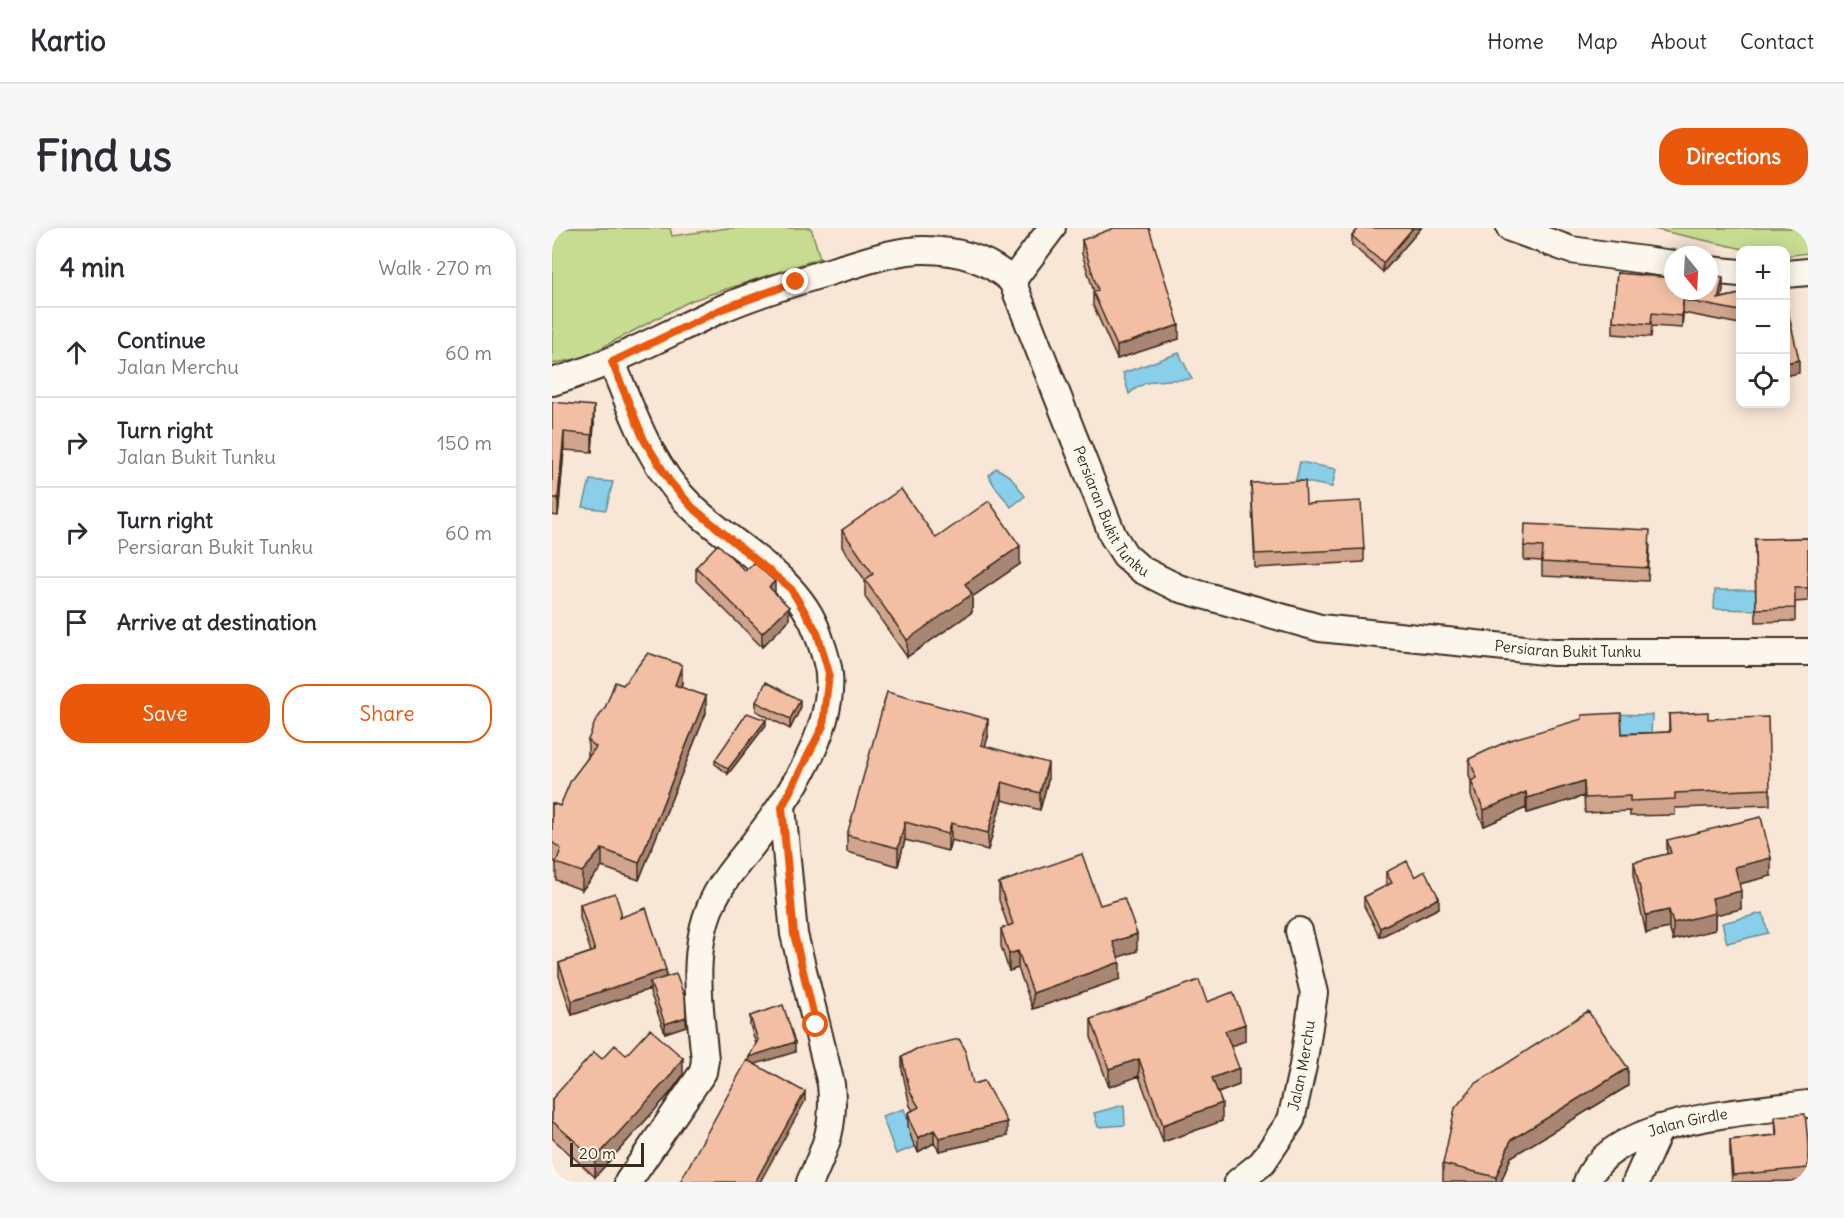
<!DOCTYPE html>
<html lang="en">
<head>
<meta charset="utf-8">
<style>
  body { margin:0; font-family:Delius,sans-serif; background:#f7f7f7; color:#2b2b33 }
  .controls { position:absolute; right:18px; top:18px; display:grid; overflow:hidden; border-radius:12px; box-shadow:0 3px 15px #0003 }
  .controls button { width:54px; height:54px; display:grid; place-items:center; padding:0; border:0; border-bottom:2px solid #e1e1e2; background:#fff; color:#2b2b33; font:30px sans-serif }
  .compass { position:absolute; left:1112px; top:18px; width:54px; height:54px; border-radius:50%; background:#fff; box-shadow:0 3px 15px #0003; rotate:162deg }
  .scale { position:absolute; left:18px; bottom:15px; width:74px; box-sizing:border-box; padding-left:6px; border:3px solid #3b2a1e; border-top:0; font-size:16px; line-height:21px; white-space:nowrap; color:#3b2a1e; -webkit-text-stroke:4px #fbf7ec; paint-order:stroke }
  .stop { position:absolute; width:18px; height:18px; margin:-14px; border:4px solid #ea580c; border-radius:50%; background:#fff }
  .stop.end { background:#ea580c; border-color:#fff; box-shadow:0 2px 6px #0008 }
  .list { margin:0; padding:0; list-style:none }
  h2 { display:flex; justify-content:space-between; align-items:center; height:78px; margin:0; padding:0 24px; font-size:26px }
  h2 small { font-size:20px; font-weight:400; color:#7c7c81 }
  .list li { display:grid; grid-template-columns:39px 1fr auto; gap:18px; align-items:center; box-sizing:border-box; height:90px; padding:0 24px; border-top:2px solid #e1e1e2 }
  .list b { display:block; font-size:22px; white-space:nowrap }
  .list p { margin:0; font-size:20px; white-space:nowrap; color:#7c7c81 }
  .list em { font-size:20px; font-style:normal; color:#7c7c81 }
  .actions { display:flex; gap:12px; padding:18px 24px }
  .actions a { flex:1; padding:14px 0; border:2px solid #ea580c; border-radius:24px; text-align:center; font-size:21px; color:#ea580c }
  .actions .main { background:#ea580c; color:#fff }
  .icon { flex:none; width:33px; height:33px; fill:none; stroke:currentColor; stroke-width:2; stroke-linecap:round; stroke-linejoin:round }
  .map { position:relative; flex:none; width:1256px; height:954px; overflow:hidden; border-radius:24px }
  header { display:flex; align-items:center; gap:36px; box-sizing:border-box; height:84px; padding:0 30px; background:#fff; border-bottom:2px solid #e1e1e2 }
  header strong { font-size:28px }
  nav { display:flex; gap:33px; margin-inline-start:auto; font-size:21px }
  .intro { display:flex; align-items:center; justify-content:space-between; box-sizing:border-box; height:144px; padding:0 36px }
  h1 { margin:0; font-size:42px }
  .button { padding:15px 27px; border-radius:24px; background:#ea580c; color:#fff; font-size:21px; font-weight:700 }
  main { display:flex; gap:36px; padding:0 36px }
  aside { flex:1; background:#fff; border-radius:24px; box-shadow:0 3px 15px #0003 }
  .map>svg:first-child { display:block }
  .green { fill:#c7dc91; stroke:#818358; stroke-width:1.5 }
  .water { fill:#89cfea; stroke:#6a8d98; stroke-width:1.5 }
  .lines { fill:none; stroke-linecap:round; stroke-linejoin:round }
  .street-casing { stroke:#3b2a1e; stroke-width:30 }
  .street { stroke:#fbf7ec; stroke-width:26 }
  .wall { fill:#d0a48d; stroke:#3b2a1e; stroke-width:1.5 }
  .shaded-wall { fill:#a98673; stroke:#3b2a1e; stroke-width:1.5 }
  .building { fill:#f2bfa4; stroke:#3b2a1e; stroke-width:1.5 }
  .route { stroke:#ea580c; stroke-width:8 }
  .labels { text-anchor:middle; stroke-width:6; stroke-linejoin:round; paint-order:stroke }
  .street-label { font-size:15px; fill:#3b2a1e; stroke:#fbf7ec }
</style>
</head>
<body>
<header>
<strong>Kartio</strong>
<nav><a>Home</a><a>Map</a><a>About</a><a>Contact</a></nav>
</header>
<div class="intro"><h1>Find us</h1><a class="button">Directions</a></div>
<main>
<aside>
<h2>4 min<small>Walk · 270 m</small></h2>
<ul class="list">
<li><svg class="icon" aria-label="ahead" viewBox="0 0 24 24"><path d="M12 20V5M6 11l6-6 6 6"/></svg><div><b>Continue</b><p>Jalan Merchu</p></div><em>60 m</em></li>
<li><svg class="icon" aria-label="right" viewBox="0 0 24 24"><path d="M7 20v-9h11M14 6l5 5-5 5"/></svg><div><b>Turn right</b><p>Jalan Bukit Tunku</p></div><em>150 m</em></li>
<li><svg class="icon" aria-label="right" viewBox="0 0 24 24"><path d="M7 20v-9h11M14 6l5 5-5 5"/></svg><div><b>Turn right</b><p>Persiaran Bukit Tunku</p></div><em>60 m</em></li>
<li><svg class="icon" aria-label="arrive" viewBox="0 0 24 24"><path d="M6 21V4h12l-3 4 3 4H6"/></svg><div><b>Arrive at destination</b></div></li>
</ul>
<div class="actions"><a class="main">Save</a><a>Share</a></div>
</aside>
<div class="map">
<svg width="1256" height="954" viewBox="0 0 1256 954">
  <rect width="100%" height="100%" fill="#f8e6d6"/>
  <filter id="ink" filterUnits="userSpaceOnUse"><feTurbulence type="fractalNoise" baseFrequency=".0167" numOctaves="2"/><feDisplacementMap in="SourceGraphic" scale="12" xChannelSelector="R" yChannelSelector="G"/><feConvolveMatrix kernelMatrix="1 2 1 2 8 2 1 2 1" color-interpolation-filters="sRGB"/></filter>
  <g filter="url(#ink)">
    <path class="green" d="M0,0H118L120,8L176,0H259L268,30L138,73L32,129L0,136Z
      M1097,0H1256V25L1234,28V22H1196Z"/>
    <path class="water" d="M627,125L640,151C616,153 595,148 577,166L571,145Z
      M748,234L784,241L780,259L744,252Z
      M444,240L459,249L473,268L459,279C452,268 441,260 437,247Z
      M38,252L61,254L54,282L31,279Z
      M1163,362H1204V382L1162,381Z
      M1052,486L1100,487L1099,505H1052Z
      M1211,685L1216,705L1175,715L1170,695Z
      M572,877L573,897L546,899L542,885Z
      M352,881L365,918L344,926L330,888Z"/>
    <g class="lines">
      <g class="street-casing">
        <g id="street">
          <path d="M958,0L1019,22L1121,36"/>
          <path d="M1157,42L1188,45"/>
          <path d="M1234,46L1256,44"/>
          <path d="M460,53L500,0"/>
          <path d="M60,134C81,186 99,239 140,279C182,319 247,349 266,406C270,418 276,433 277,446C282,502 237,570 204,612C189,632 170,652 160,675C138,724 148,780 153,832L151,844L76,954"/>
          <path id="s1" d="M0,154C59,137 112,107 167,82C204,65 245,54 283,42C312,34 342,22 372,22C405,22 436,31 460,53L561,308L573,327L590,342L626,360L768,400L1002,424H1256"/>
          <path d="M230,579L242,706L279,856C283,897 275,917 258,954"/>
          <path id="s2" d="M686,954L710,935L739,892L751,838L762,765L747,703"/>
          <path id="s3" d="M1035,954C1059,890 1197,884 1256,876"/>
          <path d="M1084,954L1108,900"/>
        </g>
      </g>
      <use href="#street" class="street"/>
    </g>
    <path class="wall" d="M807,0H869L831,44L800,17V8Z
      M530,12L627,111L565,131L541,77V64H542L530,26Z
      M1065,45L1171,62L1169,70L1188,66V96L1131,85L1130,100L1100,98L1099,109L1061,106V93Z
      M0,174L42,195L40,224L12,222L6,288L0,287Z
      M699,255L754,276L812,321V334L703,340Z
      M290,302L384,310L468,336L420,369V384L355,429L313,369V352L290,319Z
      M1256,310V373L1243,374V393L1204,394L1203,311Z
      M1098,316L1096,353L990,348V333L972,332V318Z
      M144,339L223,365L237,392L210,419L144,353Z
      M130,455L129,459L154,485L87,652L50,639L30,662L4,652V635L0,631V575L8,578L36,529V512L71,457Z
      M204,474L248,481L238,501L204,483Z
      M1117,486L1156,491L1218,561V577L1123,580V587L1078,588V583L1033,585L1032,568L975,585L974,580L932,598L919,568V553L917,547V531L1070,506L1117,504Z
      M214,497L176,546L163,536V532Z
      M436,509L433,518L496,552L488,582L450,572L436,622L399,612L396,623L353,612L346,638L295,624V607Z
      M1115,612L1219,648L1187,656L1189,681L1163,687V702L1121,712L1117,700L1094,705L1082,652V634L1115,626Z
      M834,644L863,649L887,680L828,709L812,678V669L836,657L834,653Z
      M447,655L548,677L585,723L566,729L568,751L481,781L466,740L457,743L449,718V701L456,698L447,672Z
      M28,676L69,689L114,749L134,798L113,805L98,764V761L20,787L7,748V735L39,724L28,690Z
      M655,774L693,813L679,818L687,857L666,865L670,893L611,914L587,848L557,859L539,809V791Z
      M198,788L243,824L203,836L253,873L197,833L204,816L198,797Z
      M74,827L131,847L118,865L43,949L0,910V871L50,831Z
      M350,829L421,856L455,908L387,923L382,915L366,924L360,912L356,898V885L361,882L358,878L350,842Z
      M1076,858L959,929L949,954H891V936Z
      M1223,888L1256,914V953L1180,954L1178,925V912L1224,907Z"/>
    <path class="shaded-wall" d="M861,0H869L831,44V35Z
      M1171,49V62L1167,79L1166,71Z
      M1131,72V85L1130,100V88Z
      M627,97V111L565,131V118Z
      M1247,132V145L1233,148V135Z
      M42,178V195L40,224V207Z
      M12,204V222L6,288V270Z
      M468,318V336L420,369V384L355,429V412L413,356Z
      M223,353V367L217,359Z
      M237,379V392L210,419V405Z
      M130,437V455L123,474V457Z
      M154,468V485L87,652V635Z
      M248,472V481L238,501V491Z
      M436,491V509L429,534V517Z
      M214,492V497L176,546V541Z
      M496,535V552L488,582V565Z
      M1032,553V568L975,585V570Z
      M450,554V572L436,622V605Z
      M974,564V580L932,598V582Z
      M353,594V612L346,638V620Z
      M399,595V612L396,623V606Z
      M50,621V639L30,662V644Z
      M1219,630V648L1183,657V639Z
      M1189,663V681L1163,687V702L1121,712V695L1160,670Z
      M887,670V680L828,709V700Z
      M1117,682V700L1094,705V687Z
      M585,706V723L561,731V714Z
      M466,723V740L457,743V726Z
      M568,734V751L481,781V765Z
      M114,742V755L98,754V761L20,787V773Z
      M134,789V798L113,805V796Z
      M693,796V813L673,820V803Z
      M243,814V824L197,838V829Z
      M131,830V847L118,865L43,949V931Z
      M587,831V848L557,859V841Z
      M687,840V857L660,867V850Z
      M1076,840V858L959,929L949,954H944V949L959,912Z
      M253,864V873L208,954H203Z
      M670,875V893L611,914V897Z
      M455,894V908L387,923V910Z
      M382,902V915L366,924V910Z"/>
    <path class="building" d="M562,0H597L627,97L565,118L541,64L546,62L530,12Z
      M807,0H861L831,35L800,8Z
      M1065,45L1121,50V63H1157V46L1171,49L1166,71L1188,66V83L1131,72L1130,88L1100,85L1099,96L1061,93Z
      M1233,70L1247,132L1233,135Z
      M0,174L42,178L40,207L12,204L6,270H0Z
      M753,253L754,276L809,273L812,321L703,326L699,255Z
      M349,261L384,310L437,273L468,318L413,356L420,366L355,412L313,352L321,346L290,302Z
      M973,296L1098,302L1096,340L990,334L991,319L972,318Z
      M1256,310V360H1243V380L1204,381L1203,311Z
      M166,316L193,343L202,334L218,349L223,353L217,359L237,379L210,405L144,339Z
      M96,425L130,437L123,457L154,468L87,635L50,621L30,644L4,635L9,621L0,614V575L8,578L19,552L44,519L36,512L43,494L53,480L63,454L71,457Z
      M214,454L248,472L238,491L204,474Z
      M335,464L436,491L429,517L496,535L488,565L450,554L436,605L399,595L396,606L353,594L346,620L295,607Z
      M1156,484V491L1216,489L1218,561L1123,565V571L1078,573V568L1033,570L1032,553L975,570L974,564L932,582L919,553L925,550L917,531L958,512L1030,491V487L1069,485L1070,506L1118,504L1117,486Z
      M195,485L214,492L176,541L163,532Z
      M1209,589L1219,630L1183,639L1189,663L1160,670L1163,685L1121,695L1117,682L1094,687L1082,634L1119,625L1115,612Z
      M530,626L548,677L572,670L585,706L561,714L568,734L481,765L466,723L457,726L449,701L461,696L447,655Z
      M855,633L863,649L873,643L887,670L828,700L812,669L840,655L834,644Z
      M63,665L69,684L67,690L94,680L114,742L20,773L7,735L43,723L28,676Z
      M124,746L133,770L134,789L113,796L98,754Z
      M647,752L655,774L681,764L693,796L673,803L687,840L660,850L670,875L611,897L587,831L557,841L539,791Z
      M231,777L243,814L197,829L206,812L198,788Z
      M1036,783L1076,840L959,912L944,949L891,936L903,880L923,856Z
      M98,801L131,830L118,848L43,931L0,893V871L42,824L50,831L63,817L74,827Z
      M407,811L413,821L421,856L432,853L455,894L387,910L382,902L366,910L360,898L356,885L367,879L358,864L350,829L364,821Z
      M195,832L253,864L203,954H128Z
      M1253,886L1256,914V940L1181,947L1178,912L1225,907L1223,888Z"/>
  </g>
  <g class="lines" filter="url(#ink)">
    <path class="route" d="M244,54L170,81L60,134L92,212L118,254L140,279L239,361L265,404L277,445L271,498L230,579L242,706L264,797"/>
  </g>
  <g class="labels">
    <g class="street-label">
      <text dy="5" stroke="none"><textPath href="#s1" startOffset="744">Persiaran Bukit Tunku</textPath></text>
      <text dy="5" stroke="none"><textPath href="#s1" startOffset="1248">Persiaran Bukit Tunku</textPath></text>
      <text dy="5" stroke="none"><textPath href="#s2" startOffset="138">Jalan Merchu</textPath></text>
      <text dy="5" stroke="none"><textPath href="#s3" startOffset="122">Jalan Girdle</textPath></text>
    </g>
  </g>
</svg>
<div class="controls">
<button>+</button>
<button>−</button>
<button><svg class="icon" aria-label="locate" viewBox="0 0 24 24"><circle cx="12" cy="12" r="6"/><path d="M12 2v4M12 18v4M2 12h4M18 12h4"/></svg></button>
</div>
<svg class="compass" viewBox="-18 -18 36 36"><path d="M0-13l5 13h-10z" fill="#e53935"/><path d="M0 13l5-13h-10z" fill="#7c7c81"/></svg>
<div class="scale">20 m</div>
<div class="stop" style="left:264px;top:797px"></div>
<div class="stop end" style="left:244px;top:54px"></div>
</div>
</main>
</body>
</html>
